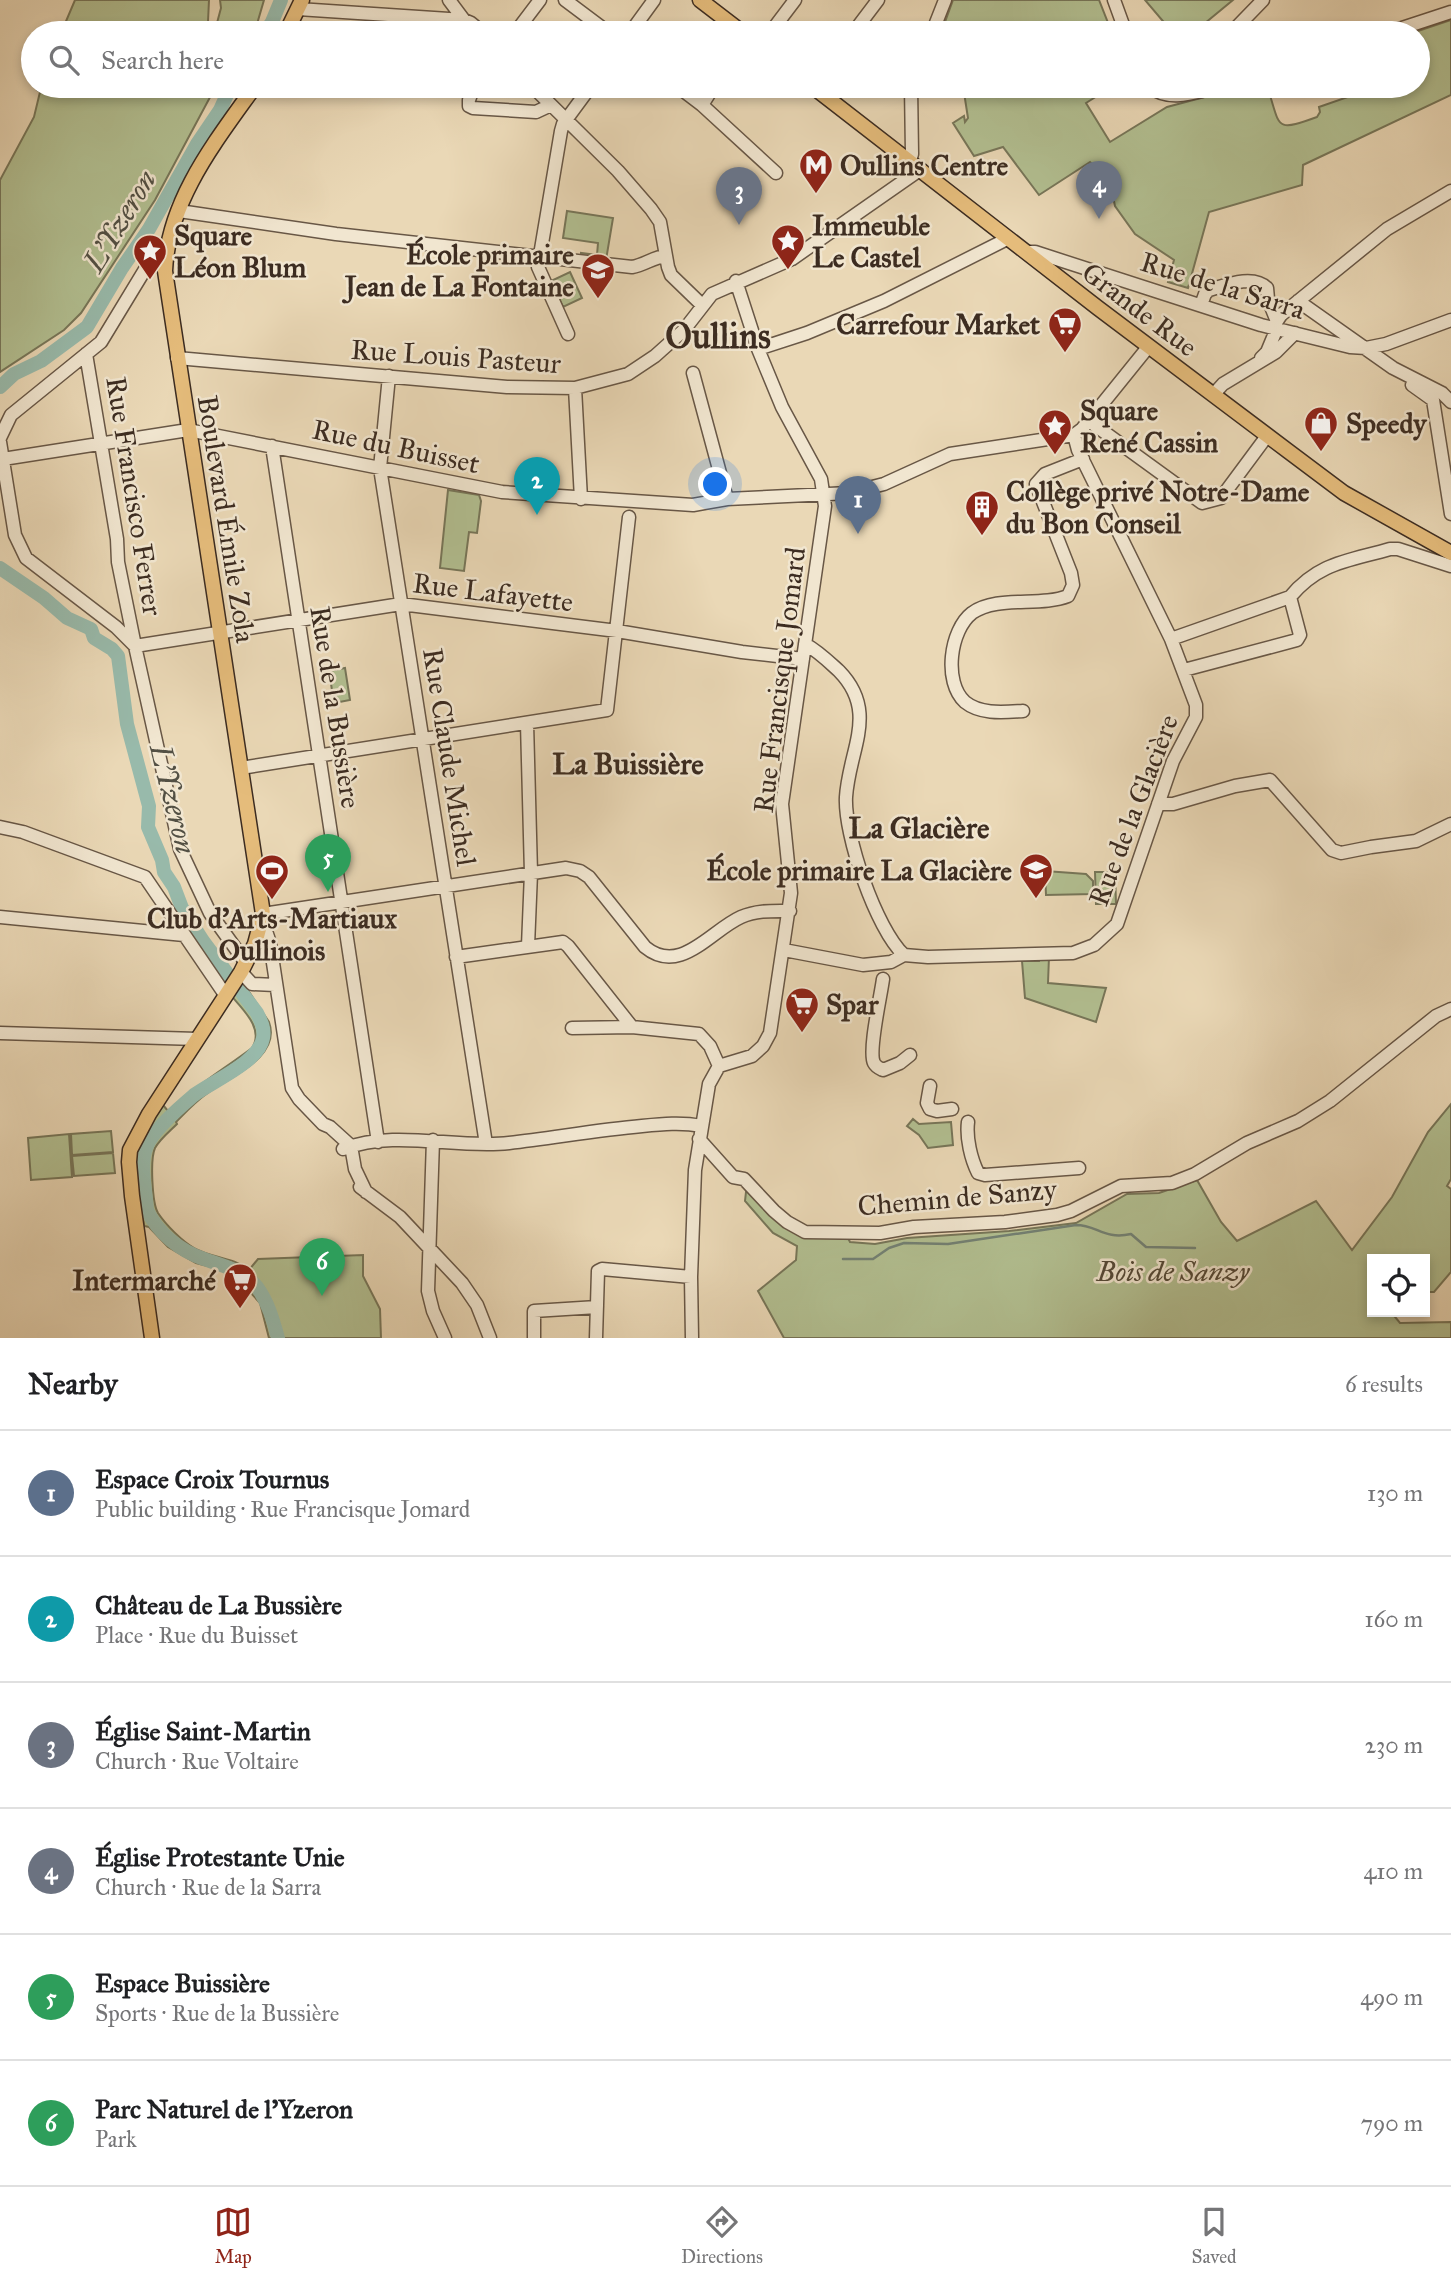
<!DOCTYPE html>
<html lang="en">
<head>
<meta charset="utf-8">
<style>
  body { margin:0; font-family:"IM FELL Great Primer",serif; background:#f6f6f6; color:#202124 }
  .controls { position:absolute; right:21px; bottom:21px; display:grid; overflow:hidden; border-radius:0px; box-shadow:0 4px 10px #0003 }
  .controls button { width:63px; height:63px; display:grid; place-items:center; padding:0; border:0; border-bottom:2px solid #e0e0e0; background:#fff; color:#202124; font:35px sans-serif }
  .you { position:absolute; left:716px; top:485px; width:24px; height:24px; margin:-18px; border:5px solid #fff; border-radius:50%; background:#1a73e8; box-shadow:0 0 0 10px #1a73e833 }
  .badge { display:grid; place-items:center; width:46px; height:46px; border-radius:50%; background:#8f2418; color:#fff; font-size:23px; font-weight:700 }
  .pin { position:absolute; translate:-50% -58px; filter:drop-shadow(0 2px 4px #0008) }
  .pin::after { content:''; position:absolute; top:37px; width:24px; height:21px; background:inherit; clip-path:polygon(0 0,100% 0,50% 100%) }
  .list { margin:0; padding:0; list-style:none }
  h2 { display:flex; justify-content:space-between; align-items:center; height:91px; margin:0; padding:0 28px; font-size:30px }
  h2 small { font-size:23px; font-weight:400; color:#757577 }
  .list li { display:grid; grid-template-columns:46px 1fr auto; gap:21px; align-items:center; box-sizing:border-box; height:126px; padding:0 28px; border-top:2px solid #e0e0e0 }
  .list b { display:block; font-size:26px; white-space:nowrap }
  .list p { margin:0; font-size:23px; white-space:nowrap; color:#757577 }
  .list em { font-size:23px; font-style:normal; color:#757577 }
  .icon { flex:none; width:38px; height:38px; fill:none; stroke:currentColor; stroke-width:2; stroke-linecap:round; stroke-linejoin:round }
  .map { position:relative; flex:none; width:1451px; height:1338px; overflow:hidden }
  .search { position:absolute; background:#fff; box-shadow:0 4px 10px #0003; left:21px; right:21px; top:21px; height:77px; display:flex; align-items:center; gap:18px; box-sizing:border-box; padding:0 24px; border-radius:38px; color:#757577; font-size:26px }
  .sheet { height:847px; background:#fff }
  nav { display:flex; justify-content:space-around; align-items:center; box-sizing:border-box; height:98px; border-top:2px solid #e0e0e0; background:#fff; font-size:19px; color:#757577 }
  nav a { display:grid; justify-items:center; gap:4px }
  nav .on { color:#8f2418 }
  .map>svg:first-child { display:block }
  .green { fill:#b2bf91; stroke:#777659; stroke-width:2 }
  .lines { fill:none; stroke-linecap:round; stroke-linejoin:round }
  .stream { stroke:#738174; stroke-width:2.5 }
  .river { stroke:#98baab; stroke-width:14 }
  .minor-casing { stroke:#685746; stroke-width:15 }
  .major-casing { stroke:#3c2c21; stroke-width:17 }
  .minor { stroke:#f1e6d0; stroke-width:12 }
  .major { stroke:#e5bc7b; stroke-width:14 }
  .labels { text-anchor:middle; stroke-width:5; stroke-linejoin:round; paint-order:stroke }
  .poi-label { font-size:28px; font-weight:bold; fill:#3c2c21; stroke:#f1e6d0; text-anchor:start }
  .street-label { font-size:28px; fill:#3c2c21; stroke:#f1e6d0 }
  .park-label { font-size:28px; font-style:italic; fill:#544937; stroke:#f1e6d0 }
  .water-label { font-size:30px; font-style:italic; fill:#535044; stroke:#f1e6d0 }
  .neighbourhood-label { font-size:30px; font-weight:bold; fill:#3c2c21; stroke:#f1e6d0 }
  .district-label { font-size:35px; font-weight:bold; fill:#3c2c21; stroke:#f1e6d0 }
</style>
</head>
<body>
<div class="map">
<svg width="1451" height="1338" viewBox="0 0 1451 1338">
  <rect width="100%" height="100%" fill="#ead8b6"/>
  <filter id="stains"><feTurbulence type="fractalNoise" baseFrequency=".00286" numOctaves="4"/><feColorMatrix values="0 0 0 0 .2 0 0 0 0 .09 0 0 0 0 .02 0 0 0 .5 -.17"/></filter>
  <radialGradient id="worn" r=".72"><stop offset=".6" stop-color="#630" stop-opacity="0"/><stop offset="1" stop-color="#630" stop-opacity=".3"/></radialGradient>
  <path class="green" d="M75,0H209L208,22L217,23L221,8L220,0H264L257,24L250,33H61Z
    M953,0H1099L1112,33H941Z
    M1145,0H1233L1193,33H1173Z
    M1451,20V95L1303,165L1302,185L1209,212L1188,288L1168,282L1174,260L1135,234L1115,206L1110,183L1090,162L1039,195L1003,147L974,156L953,123L964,116L965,122L968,118L963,86H1113L1086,103L1110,142L1167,107L1246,86H1267C1281,127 1273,133 1317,117L1320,112L1319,107L1348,97L1344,86H1418V33H1412Z
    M39,86H216L155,200L81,313L64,330L0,372V180L34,117L40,92L37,90Z
    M567,211L613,218L606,260L581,257V253L597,255L598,243L563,238Z
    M570,272L582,298L563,307L551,281Z
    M448,490L479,495L481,501L477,533L469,532L464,571L440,568Z
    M345,668L350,700L334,703L329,671Z
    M1045,871L1086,874L1093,881V894L1046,895Z
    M1095,872H1115L1116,904H1096Z
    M1040,956L1049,957L1048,983L1106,988L1096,1022L1025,998L1022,961H1039Z
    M240,978L269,1022C282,1058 227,1078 205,1095C194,1103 185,1113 176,1122L177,1124C170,1131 160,1139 155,1148C150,1159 152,1203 158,1213C166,1225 182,1241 194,1248C212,1258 233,1257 249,1270L258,1259L363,1255V1276L380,1309L381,1338H269L260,1303L239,1280L227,1271L196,1263L168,1247L149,1227L144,1226L135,1161L147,1130L163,1105L168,1111C194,1087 224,1069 252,1048C265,1028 241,1008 229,993Z
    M1451,1104V1179L1447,1186L1451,1189V1272L1434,1292H1425V1259H1372V1312H1391L1400,1323L1451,1322V1338H784L758,1291L796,1260L797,1246L773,1233L745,1201L746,1192L753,1190L786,1225L848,1238L850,1242L875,1244L907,1238L1009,1231L1076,1223L1127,1194L1159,1193L1197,1180L1221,1222L1237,1241L1316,1201L1352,1250L1392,1197L1428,1132Z
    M913,1119L919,1124L951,1122L953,1145L928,1148L919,1135L907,1126Z
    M111,1131L113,1152L72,1155L71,1134Z
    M69,1134L72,1177L31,1180L28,1138Z
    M113,1153L115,1173L74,1176L72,1156Z"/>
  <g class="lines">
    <path class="stream" d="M843,1259H873L889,1248L904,1243L948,1244L1076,1225C1097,1225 1104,1240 1131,1234L1146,1247L1195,1248"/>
    <path class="river" d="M264,33L272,22L281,0
      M0,387L14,374L41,361L87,327L122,268L149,229L197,144L220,110L231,86
      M0,568L44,598L67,618L91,629L94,638L112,649L118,656L127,724L149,806L148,827L162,860L164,872L174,887L182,908L203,941L257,1013C261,1021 265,1029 263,1038C259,1062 213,1081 194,1095C180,1107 153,1130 147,1146C139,1164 146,1190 147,1210C158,1233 180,1251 204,1259C222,1266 244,1270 257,1287C268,1302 273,1320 278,1338"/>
    <g class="minor-casing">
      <path id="minor" d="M449,0L464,20L471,23L483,33
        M565,0L609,33
        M1114,0L1126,33
        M298,9L464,20
        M515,33L540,0
        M630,33L654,0
        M770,33L795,0
        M853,33L878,0
        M932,33L945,0
        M1231,33L1263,0
        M1387,33L1451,12
        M474,86L469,100V106L473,108L536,112L551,105
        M532,86L618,171L651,209L660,222L668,267L671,275L702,305
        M677,86L702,105L776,173
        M1149,86C1170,104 1198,91 1222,86
        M702,105L714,86
        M910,161L912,154L911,86
        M179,211L336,234L632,267C645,265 653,257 666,256
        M1027,252H1035L1261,325L1350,347L1366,348L1386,344L1451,320
        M1298,301L1393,368L1442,393L1451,402
        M1201,305L1205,294L1209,290C1226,285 1253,274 1267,288L1268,299L1276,319
        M1273,327L1281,315L1387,229L1451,191
        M568,334L538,267L561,131L563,124L591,86
        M758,349L807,333L884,301L1009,238
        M86,354L117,539L118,562L135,646L401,604L617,631L742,652L803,659
        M177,358L507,387L575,388L628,374L655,356L684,330L712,294L792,259L921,169
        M1261,358L1267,352L1277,328
        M693,373L727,499
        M389,376L380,468L486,1144
        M1412,385L1433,400L1451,514
        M575,388L581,499
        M1213,395L1223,384L1276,352L1295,333
        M1089,421L1202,503L1221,498L1267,436
        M0,438L11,415L101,342L155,253L167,247
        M0,442L15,535L26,558L116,627L135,646L180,849L210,913L246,963
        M272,446L378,1142
        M3,459L188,430L502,492L693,505L727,499L849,493L884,484L950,454L1074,435L1082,429L1149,346
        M1171,639L1290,597C1319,562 1349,561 1390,549H1398L1451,566
        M805,644C818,651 828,661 839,671C879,712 849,749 846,797C844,835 876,929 904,955
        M1184,670L1297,640L1300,635L1290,597
        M1023,711C1005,712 981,715 965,702C943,682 950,630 972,613C997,595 1040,607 1068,596L1073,585L1071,573L1036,484L1045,474L1083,459
        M527,723L531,873L528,946
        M241,768L607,710L629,517
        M1158,804H1173L1235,786L1270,780L1332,850L1341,853L1371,847L1416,841L1451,824
        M0,827L23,832L145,877L226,996
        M263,914L566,868L580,871L589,877L645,947C680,976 710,931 741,917C757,910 773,911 790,911
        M0,917L184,935
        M260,927L267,934L270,943L292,1088L299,1099L323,1124L330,1127L351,1146L355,1169L366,1192
        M784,950L863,965L891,962L904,955L928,957L1073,953L1094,945L1117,924L1173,761L1196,717V705L1171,639L1078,450L1074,435
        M456,957L563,942L568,946L632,1027L699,1034L710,1046L719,1066
        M241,972L252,984L275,985
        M883,979C881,995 868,1051 874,1063C876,1067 879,1068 883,1070L900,1063L910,1055
        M572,1028L632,1027
        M0,1033L197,1039
        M930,1086L927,1103L930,1109L937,1111L952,1109
        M968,1122C966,1138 971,1159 978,1173L985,1175L1079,1168
        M699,1139L733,1177L744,1179L774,1211L787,1222L805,1232L880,1233L914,1227L1005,1222L1057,1215L1071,1211L1121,1186L1172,1183L1195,1174L1247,1143L1298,1121L1330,1101L1436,1016L1451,1009
        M433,1140L428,1291L433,1311L445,1338
        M343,1149C397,1129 453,1149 509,1143C553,1138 597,1130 642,1126C662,1124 682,1122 701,1126
        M360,1187L400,1217L462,1283L477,1305L490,1338
        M534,1338V1311L597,1307
        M596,1338L598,1271L602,1269L691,1277
        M692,1338L691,1277L695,1170L709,1084L719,1066L752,1056L763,1046L770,1033L791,893L782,804L825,506L821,479L782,407L758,349L736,281"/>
    </g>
    <g class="major-casing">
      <path id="major" d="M700,0L743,33
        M286,33L302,0
        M812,86L1098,308L1288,451L1344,493L1451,553
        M152,1338L132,1196L129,1162L130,1150L149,1114L241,972L255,944L263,914L165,271C168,200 216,141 255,86"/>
    </g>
    <use href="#minor" class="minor"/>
    <use href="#major" class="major"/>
  </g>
  <defs>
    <g id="metro-pin" transform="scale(1.75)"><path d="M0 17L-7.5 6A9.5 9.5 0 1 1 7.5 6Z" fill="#8f2418" stroke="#f1e6d0"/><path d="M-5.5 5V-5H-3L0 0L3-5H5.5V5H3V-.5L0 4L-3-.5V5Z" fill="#fff"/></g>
    <g id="sight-pin" transform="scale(1.75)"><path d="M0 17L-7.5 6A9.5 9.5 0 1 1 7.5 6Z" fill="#8f2418" stroke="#f1e6d0"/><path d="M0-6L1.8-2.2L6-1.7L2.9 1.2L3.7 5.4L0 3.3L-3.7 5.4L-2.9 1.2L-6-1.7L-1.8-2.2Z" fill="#fff"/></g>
    <g id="school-pin" transform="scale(1.75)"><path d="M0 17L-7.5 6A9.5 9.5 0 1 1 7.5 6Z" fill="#8f2418" stroke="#f1e6d0"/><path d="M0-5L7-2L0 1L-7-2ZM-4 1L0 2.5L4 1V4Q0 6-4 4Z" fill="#fff"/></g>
    <g id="supermarket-pin" transform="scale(1.75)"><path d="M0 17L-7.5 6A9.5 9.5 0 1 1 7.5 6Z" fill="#8f2418" stroke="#f1e6d0"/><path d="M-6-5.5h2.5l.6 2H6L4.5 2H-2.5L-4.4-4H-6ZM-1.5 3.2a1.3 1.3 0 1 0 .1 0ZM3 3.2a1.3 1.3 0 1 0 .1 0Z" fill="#fff"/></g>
    <g id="shop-pin" transform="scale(1.75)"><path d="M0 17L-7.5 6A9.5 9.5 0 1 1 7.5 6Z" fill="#8f2418" stroke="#f1e6d0"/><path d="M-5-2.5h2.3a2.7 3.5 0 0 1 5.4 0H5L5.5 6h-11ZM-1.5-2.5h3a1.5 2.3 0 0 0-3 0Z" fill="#fff"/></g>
    <g id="building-pin" transform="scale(1.75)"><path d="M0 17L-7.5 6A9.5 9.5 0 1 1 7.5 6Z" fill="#8f2418" stroke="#f1e6d0"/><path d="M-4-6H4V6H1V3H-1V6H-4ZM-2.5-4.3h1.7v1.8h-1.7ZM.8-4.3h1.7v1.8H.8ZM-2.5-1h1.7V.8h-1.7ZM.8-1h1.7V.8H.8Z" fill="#fff"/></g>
    <g id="stadium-pin" transform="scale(1.75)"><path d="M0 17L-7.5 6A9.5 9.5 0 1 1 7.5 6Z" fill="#8f2418" stroke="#f1e6d0"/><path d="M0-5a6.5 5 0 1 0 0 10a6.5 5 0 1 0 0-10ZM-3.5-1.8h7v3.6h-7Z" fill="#fff"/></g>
  </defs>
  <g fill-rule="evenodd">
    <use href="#metro-pin" x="816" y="165"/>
    <use href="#sight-pin" x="788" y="241"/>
    <use href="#sight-pin" x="150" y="251"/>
    <use href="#school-pin" x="598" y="270"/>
    <use href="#supermarket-pin" x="1065" y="324"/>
    <use href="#shop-pin" x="1321" y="423"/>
    <use href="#sight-pin" x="1055" y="426"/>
    <use href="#building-pin" x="982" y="507"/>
    <use href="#school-pin" x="1036" y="870"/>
    <use href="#stadium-pin" x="272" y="871"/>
    <use href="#supermarket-pin" x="802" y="1004"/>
    <use href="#supermarket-pin" x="240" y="1280"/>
  </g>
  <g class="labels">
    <g class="poi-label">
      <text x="840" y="175">Oullins Centre</text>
      <text x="812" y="235">Immeuble<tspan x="812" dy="32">Le Castel</tspan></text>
      <text x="174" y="245">Square<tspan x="174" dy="32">Léon Blum</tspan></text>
      <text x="574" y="264" text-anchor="end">École primaire<tspan x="574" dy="32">Jean de La Fontaine</tspan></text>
      <text x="1040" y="334" text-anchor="end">Carrefour Market</text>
      <text x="1080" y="420">Square<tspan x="1080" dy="32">René Cassin</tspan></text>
      <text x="1346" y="433">Speedy</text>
      <text x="1006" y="501">Collège privé Notre-Dame<tspan x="1006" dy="32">du Bon Conseil</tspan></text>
      <text x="1012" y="880" text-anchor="end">École primaire La Glacière</text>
      <text x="272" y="928" text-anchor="middle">Club d'Arts-Martiaux<tspan x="272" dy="32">Oullinois</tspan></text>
      <text x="826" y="1014">Spar</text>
      <text x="216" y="1290" text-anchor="end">Intermarché</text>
    </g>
    <g class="street-label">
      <text transform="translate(1223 285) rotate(17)" y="10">Rue de la Sarra</text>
      <text transform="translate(1140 309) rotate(37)" y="10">Grande Rue</text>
      <text transform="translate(456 356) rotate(4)" y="10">Rue Louis Pasteur</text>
      <text transform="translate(396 446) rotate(12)" y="10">Rue du Buisset</text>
      <text transform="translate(135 496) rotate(81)" y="10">Rue Francisco Ferrer</text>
      <text transform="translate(227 519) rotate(81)" y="10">Boulevard Émile Zola</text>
      <text transform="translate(493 592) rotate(7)" y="10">Rue Lafayette</text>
      <text transform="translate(779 680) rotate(-83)" y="10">Rue Francisque Jomard</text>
      <text transform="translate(336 707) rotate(81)" y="10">Rue de la Bussière</text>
      <text transform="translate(450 757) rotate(81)" y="10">Rue Claude Michel</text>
      <text transform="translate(1133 810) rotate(-69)" y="10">Rue de la Glacière</text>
      <text transform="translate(957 1197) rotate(-5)" y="10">Chemin de Sanzy</text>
    </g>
    <g class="park-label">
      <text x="1173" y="1281">Bois de Sanzy</text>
    </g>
    <g class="water-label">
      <text transform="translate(120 221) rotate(-59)" y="10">L'Yzeron</text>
      <text transform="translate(173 799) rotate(76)" y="10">L'Yzeron</text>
    </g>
    <g class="neighbourhood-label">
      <text x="628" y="774">La Buissière</text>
      <text x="919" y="838">La Glacière</text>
    </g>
    <g class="district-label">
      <text x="718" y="348">Oullins</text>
    </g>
  </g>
  <rect width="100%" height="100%" filter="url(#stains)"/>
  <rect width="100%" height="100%" fill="url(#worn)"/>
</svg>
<div class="controls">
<button><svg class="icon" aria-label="locate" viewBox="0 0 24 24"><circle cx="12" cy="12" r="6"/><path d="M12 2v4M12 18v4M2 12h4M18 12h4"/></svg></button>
</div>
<div class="you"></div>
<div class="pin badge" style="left:858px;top:534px;background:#5c6f8a">1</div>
<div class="pin badge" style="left:537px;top:515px;background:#0f9aa8">2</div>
<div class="pin badge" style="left:739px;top:225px;background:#6b7280">3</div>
<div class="pin badge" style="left:1099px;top:219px;background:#6b7280">4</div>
<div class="pin badge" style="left:328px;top:892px;background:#2e9e5b">5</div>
<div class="pin badge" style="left:322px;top:1296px;background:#2e9e5b">6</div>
<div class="search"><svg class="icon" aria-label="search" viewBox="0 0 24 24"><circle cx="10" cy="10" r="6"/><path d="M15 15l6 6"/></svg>Search here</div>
</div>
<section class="sheet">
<h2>Nearby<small>6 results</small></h2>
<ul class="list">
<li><span class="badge" style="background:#5c6f8a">1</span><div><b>Espace Croix Tournus</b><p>Public building · Rue Francisque Jomard</p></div><em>130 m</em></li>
<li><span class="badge" style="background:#0f9aa8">2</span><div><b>Château de La Bussière</b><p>Place · Rue du Buisset</p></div><em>160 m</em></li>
<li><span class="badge" style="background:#6b7280">3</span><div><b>Église Saint-Martin</b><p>Church · Rue Voltaire</p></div><em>230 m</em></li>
<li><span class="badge" style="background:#6b7280">4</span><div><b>Église Protestante Unie</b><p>Church · Rue de la Sarra</p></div><em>410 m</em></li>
<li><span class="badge" style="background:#2e9e5b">5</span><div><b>Espace Buissière</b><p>Sports · Rue de la Bussière</p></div><em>490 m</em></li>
<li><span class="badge" style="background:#2e9e5b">6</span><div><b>Parc Naturel de l'Yzeron</b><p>Park</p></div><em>790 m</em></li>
</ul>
</section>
<nav>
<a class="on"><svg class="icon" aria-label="map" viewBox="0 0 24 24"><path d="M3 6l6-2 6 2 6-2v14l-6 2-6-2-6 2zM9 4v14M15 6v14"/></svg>Map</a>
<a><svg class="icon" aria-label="directions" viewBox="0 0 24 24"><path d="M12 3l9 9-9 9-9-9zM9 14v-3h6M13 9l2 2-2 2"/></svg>Directions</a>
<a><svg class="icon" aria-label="saved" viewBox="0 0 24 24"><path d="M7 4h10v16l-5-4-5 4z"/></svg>Saved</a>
</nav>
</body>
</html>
